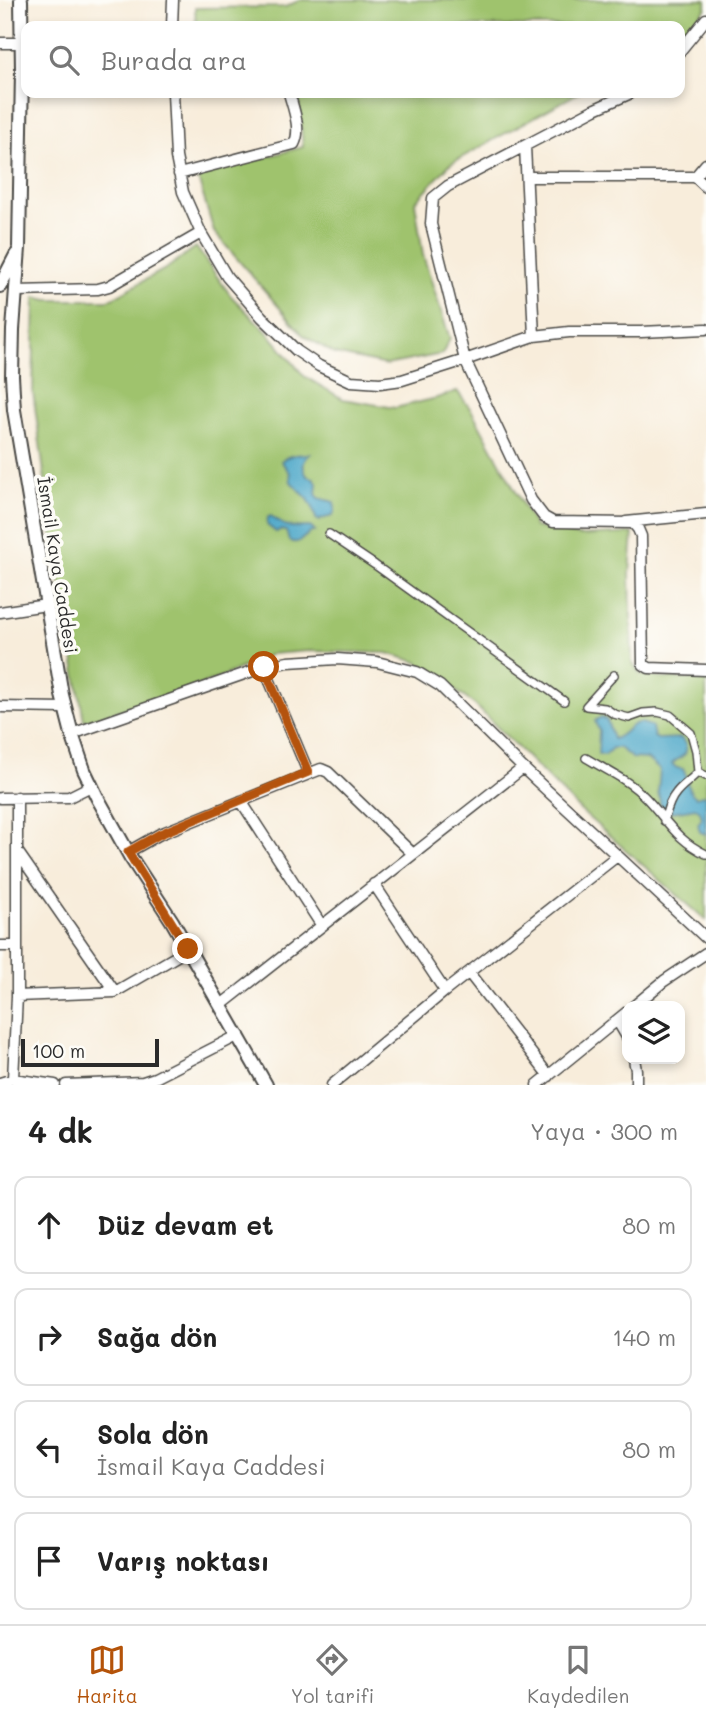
<!DOCTYPE html>
<html lang="tr">
<head>
<meta charset="utf-8">
<style>
  body { margin:0; font-family:Mali,sans-serif; background:#f2f2f2; color:#222 }
  .controls { position:absolute; right:21px; bottom:21px; display:grid; overflow:hidden; border-radius:14px; box-shadow:0 4px 10px #0003 }
  .controls button { width:63px; height:63px; display:grid; place-items:center; padding:0; border:0; border-bottom:2px solid #e0e0e0; background:#fff; color:#222; font:35px sans-serif }
  .scale { position:absolute; left:21px; bottom:18px; width:138px; box-sizing:border-box; padding-left:7px; border:4px solid #2b2b2b; border-top:0; font-size:19px; line-height:24px; white-space:nowrap; color:#2b2b2b; -webkit-text-stroke:5px #fdfcf7; paint-order:stroke }
  .stop { position:absolute; width:21px; height:21px; margin:-16px; border:5px solid #b45309; border-radius:50%; background:#fff }
  .stop.end { background:#b45309; border-color:#fff; box-shadow:0 2px 7px #0008 }
  .list { margin:0; padding:0; list-style:none }
  h2 { display:flex; justify-content:space-between; align-items:center; height:91px; margin:0; padding:0 28px; font-size:30px }
  h2 small { font-size:23px; font-weight:400; color:#767676 }
  .list li { display:grid; grid-template-columns:46px 1fr auto; gap:21px; align-items:center; box-sizing:border-box; height:98px; margin:0 14px 14px; padding:0 14px; border:2px solid #e0e0e0; border-radius:14px }
  .list b { display:block; font-size:26px; white-space:nowrap }
  .list p { margin:0; font-size:23px; white-space:nowrap; color:#767676 }
  .list em { font-size:23px; font-style:normal; color:#767676 }
  .icon { flex:none; width:38px; height:38px; fill:none; stroke:currentColor; stroke-width:2; stroke-linecap:round; stroke-linejoin:round }
  .map { position:relative; flex:none; width:706px; height:1085px; overflow:hidden }
  .search { position:absolute; background:#fff; box-shadow:0 4px 10px #0003; left:21px; right:21px; top:21px; height:77px; display:flex; align-items:center; gap:18px; box-sizing:border-box; padding:0 24px; border-radius:14px; color:#767676; font-size:26px }
  .sheet { height:539px; background:#fff }
  nav { display:flex; justify-content:space-around; align-items:center; box-sizing:border-box; height:98px; border-top:2px solid #e0e0e0; background:#fff; font-size:19px; color:#767676 }
  nav a { display:grid; justify-items:center; gap:4px }
  nav .on { color:#b45309 }
  .map>svg:first-child { display:block }
  .green { fill:#9fc36d; stroke:#65774c; stroke-width:2 }
  .water { fill:#4aa6c8; stroke:#3a687a; stroke-width:2 }
  .lines { fill:none; stroke-linecap:round; stroke-linejoin:round }
  .pedestrian-casing { stroke:#4a4845; stroke-width:10 }
  .minor-casing { stroke:#4a4845; stroke-width:13 }
  .tertiary-casing { stroke:#4a4845; stroke-width:16 }
  .pedestrian { stroke:#fff; stroke-width:7 }
  .minor { stroke:#fff; stroke-width:10 }
  .tertiary { stroke:#fff; stroke-width:12 }
  .route { stroke:#b45309; stroke-width:9 }
  .labels { text-anchor:middle; stroke-width:7; stroke-linejoin:round; paint-order:stroke }
  .street-label { font-size:18px; fill:#2b2b2b; stroke:#fdfcf7 }
</style>
</head>
<body>
<div class="map">
<svg width="706" height="1085" viewBox="0 0 706 1085">
  <rect width="100%" height="100%" fill="#fdfcf7"/>
  <filter id="ink" filterUnits="userSpaceOnUse"><feTurbulence type="fractalNoise" baseFrequency=".0143" numOctaves="2"/><feDisplacementMap in="SourceGraphic" scale="14" xChannelSelector="R" yChannelSelector="G"/><feConvolveMatrix kernelMatrix="1 2 1 2 8 2 1 2 1" color-interpolation-filters="sRGB"/></filter>
  <filter id="wash" filterUnits="userSpaceOnUse"><feTurbulence type="fractalNoise" baseFrequency=".00686" numOctaves="4" result="noise"/><feDisplacementMap in="SourceGraphic" scale="28" xChannelSelector="R" yChannelSelector="G"/><feGaussianBlur stdDeviation="1.57" result="paint"/><feColorMatrix in="noise" values="0 0 0 0 0 0 0 0 0 0 0 0 0 0 0 0 0 1.4 0 .05"/><feComposite in="paint" operator="in"/></filter>
  <g filter="url(#wash)">
    <rect width="100%" height="100%" fill="#f8eddb"/>
    <path class="green" d="M300,0H706V8L680,39V26H275L268,25L196,26L195,8L285,7Z
      M298,93H578L450,164L415,202L423,255L450,339L442,354L386,365L335,354L303,335L214,232L197,175L303,147Z
      M196,247L231,296L269,334L304,376L343,399L395,408L437,398L457,391L472,411L535,527L580,536L633,533L630,573L632,662L640,674L661,678L706,679V920L581,811L475,705L417,662L387,653L309,651L271,654L221,677L184,691L84,721L55,553L33,392L35,297L48,300H109L167,268Z"/>
    <path class="water" d="M310,454C302,461 302,467 307,476L314,478L317,483L316,494L319,498L334,502L335,509L333,516L321,519L320,521L316,519L313,508L308,499L291,482L290,473L281,461C289,454 300,454 310,454Z
      M271,516C289,530 289,527 310,527L315,531C302,534 303,546 289,541L286,531L281,530L276,532L267,525L268,517Z
      M601,717L607,720L613,739C631,734 628,715 652,727L654,737L658,739L681,738C685,743 688,747 685,754L674,762L672,764L677,768L683,769C690,781 684,788 696,797L702,795L706,796V834L700,832L698,824L702,818L700,811L696,808L672,812L661,807L658,792L660,770L647,759L632,758L619,748H612L605,755L598,754L599,731L595,721Z"/>
  </g>
  <g filter="url(#ink)">
    <g class="lines">
      <g class="pedestrian-casing">
        <path id="pedestrian" d="M329,534L375,565L564,701
          M614,675L586,706L605,708L614,714L629,718L643,713L657,712L670,715L691,733L696,751L698,772L706,776
          M586,758C606,770 630,781 646,798C667,820 676,840 706,854
          M664,821C667,811 669,801 676,793C682,785 691,780 698,772"/>
      </g>
      <g class="minor-casing">
        <path id="minor" d="M172,26L173,0
          M0,43H22
          M680,51L706,19
          M173,93L176,157L183,192L201,233L227,277L262,317L297,351L319,366L351,381L380,383L402,380L465,360L534,336L569,332H641L706,329
          M631,93L595,109L448,186L433,198L431,224L465,360L531,500L544,517L553,522L633,523L638,529L641,536L643,664L649,668L706,670
          M525,146L534,336
          M179,174L294,144C302,130 293,108 289,93
          M527,177H695
          M695,177L706,164
          M695,177L706,187
          M16,291L98,289L109,286L201,233
          M626,522L706,514
          M0,612L46,605
          M264,667L308,772
          M0,707L64,708
          M72,734L264,667L288,662L337,659L377,662L417,672L440,686L523,768L706,938
          M0,798L69,797L91,786
          M241,801L322,926
          M17,851L115,992
          M128,852L160,834L321,769L328,772L413,854
          M374,884L445,991
          M0,946H17
          M469,973L549,1076
          M17,996L115,992L189,949
          M221,1005L523,768
          M634,1006L664,981L706,953
          M617,1020L627,1037
          M634,1059L636,1070V1085
          M13,1079L17,996V797
          M0,1083L13,1079L55,1085
          M66,1085L143,1082L155,1078L239,1035
          M332,1085L445,991L617,856
          M537,1085L627,1012"/>
      </g>
      <g class="tertiary-casing">
        <path id="tertiary" d="M21,0L22,71L19,248L13,330L12,376L14,410L62,695L72,734L84,770L97,797L131,858L172,921L266,1085
          M0,286L16,255"/>
      </g>
      <use href="#pedestrian" class="pedestrian"/>
      <use href="#minor" class="minor"/>
      <use href="#tertiary" class="tertiary"/>
    </g>
  </g>
  <g class="lines" filter="url(#ink)">
    <path class="route" d="M188,949L128,852L160,834L308,772L264,667"/>
  </g>
  <g class="labels">
    <g class="street-label">
      <text transform="translate(57 565) rotate(81)" y="6">İsmail Kaya Caddesi</text>
    </g>
  </g>
</svg>
<div class="controls">
<button><svg class="icon" aria-label="layers" viewBox="0 0 24 24"><path d="M12 4l9 5-9 5-9-5zM3 14l9 5 9-5"/></svg></button>
</div>
<div class="scale">100 m</div>
<div class="stop" style="left:264px;top:667px"></div>
<div class="stop end" style="left:188px;top:949px"></div>
<div class="search"><svg class="icon" aria-label="search" viewBox="0 0 24 24"><circle cx="10" cy="10" r="6"/><path d="M15 15l6 6"/></svg>Burada ara</div>
</div>
<section class="sheet">
<h2>4 dk<small>Yaya · 300 m</small></h2>
<ul class="list">
<li><svg class="icon" aria-label="ahead" viewBox="0 0 24 24"><path d="M12 20V5M6 11l6-6 6 6"/></svg><div><b>Düz devam et</b></div><em>80 m</em></li>
<li><svg class="icon" aria-label="right" viewBox="0 0 24 24"><path d="M7 20v-9h11M14 6l5 5-5 5"/></svg><div><b>Sağa dön</b></div><em>140 m</em></li>
<li><svg class="icon" aria-label="left" viewBox="0 0 24 24"><path d="M17 20v-9H6M10 6l-5 5 5 5"/></svg><div><b>Sola dön</b><p>İsmail Kaya Caddesi</p></div><em>80 m</em></li>
<li><svg class="icon" aria-label="arrive" viewBox="0 0 24 24"><path d="M6 21V4h12l-3 4 3 4H6"/></svg><div><b>Varış noktası</b></div></li>
</ul>
</section>
<nav>
<a class="on"><svg class="icon" aria-label="map" viewBox="0 0 24 24"><path d="M3 6l6-2 6 2 6-2v14l-6 2-6-2-6 2zM9 4v14M15 6v14"/></svg>Harita</a>
<a><svg class="icon" aria-label="directions" viewBox="0 0 24 24"><path d="M12 3l9 9-9 9-9-9zM9 14v-3h6M13 9l2 2-2 2"/></svg>Yol tarifi</a>
<a><svg class="icon" aria-label="saved" viewBox="0 0 24 24"><path d="M7 4h10v16l-5-4-5 4z"/></svg>Kaydedilen</a>
</nav>
</body>
</html>
